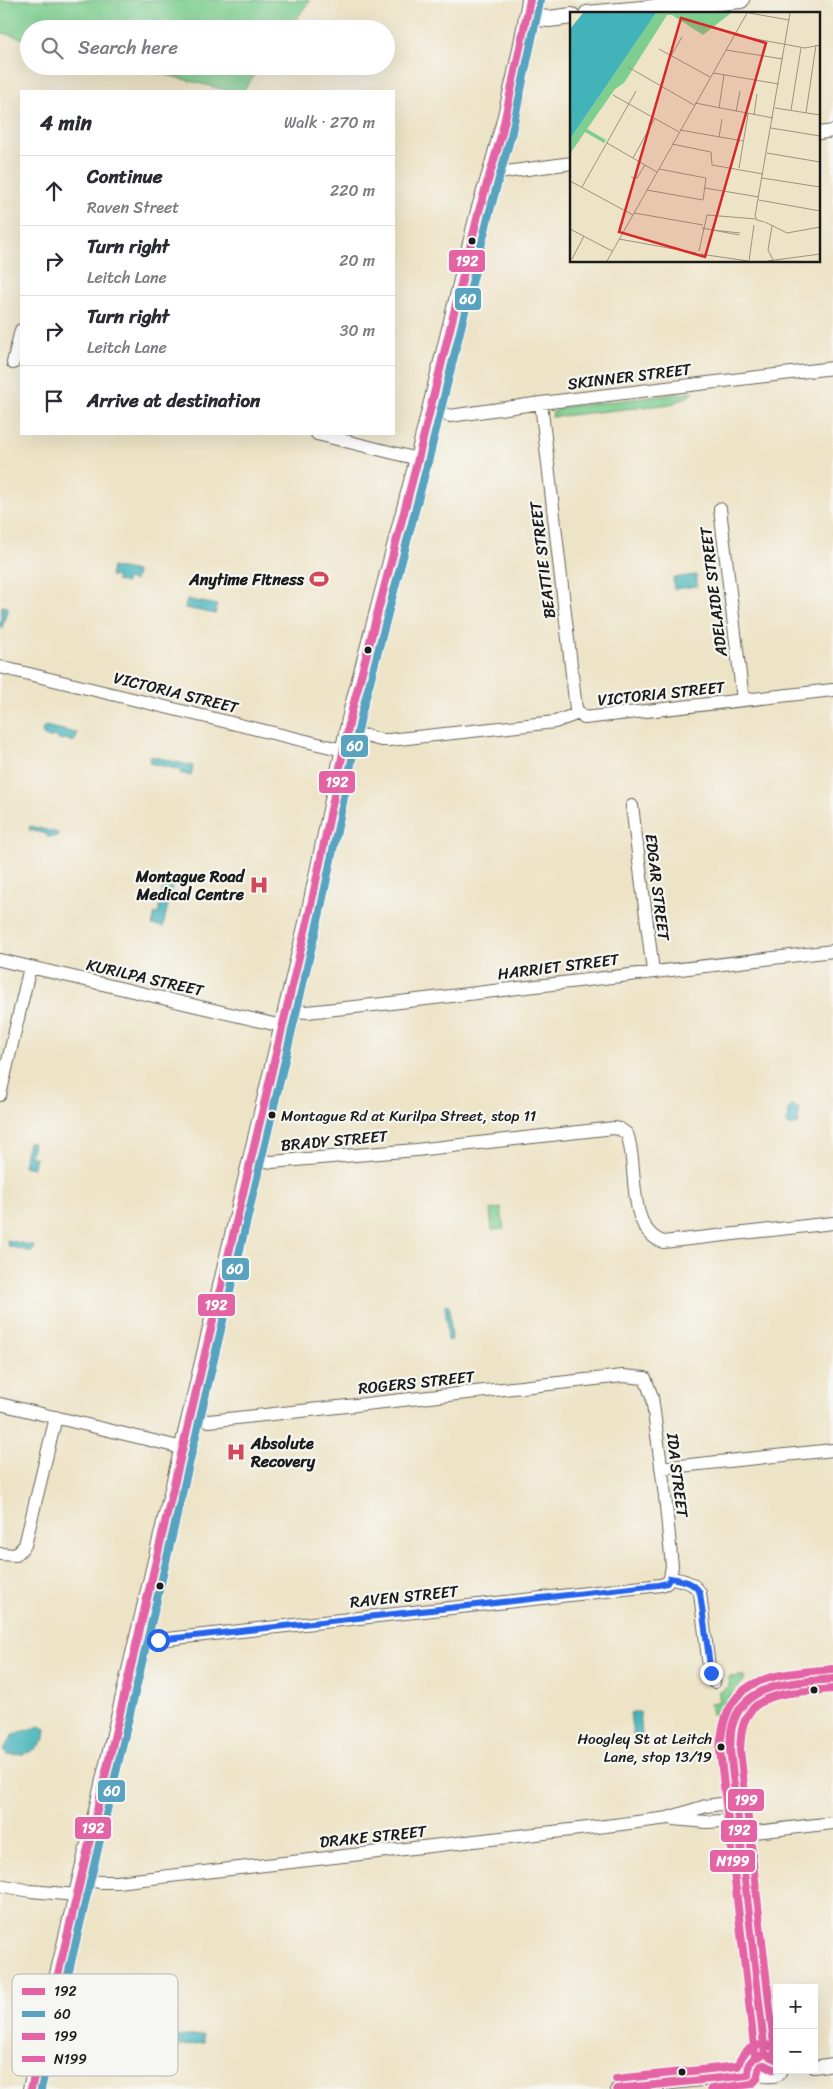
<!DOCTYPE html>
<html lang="en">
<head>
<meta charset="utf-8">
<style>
  body { margin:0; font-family:Sriracha,sans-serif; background:#f7f7f7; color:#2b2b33 }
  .controls { position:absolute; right:15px; bottom:15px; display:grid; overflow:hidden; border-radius:0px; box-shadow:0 5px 20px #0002 }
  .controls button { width:45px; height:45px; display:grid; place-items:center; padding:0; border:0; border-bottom:1px solid #e1e1e2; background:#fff; color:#2b2b33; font:25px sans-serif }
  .stop { position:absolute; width:15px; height:15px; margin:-11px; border:4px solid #2563eb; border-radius:50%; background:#fff }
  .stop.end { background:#2563eb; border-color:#fff; box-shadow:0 1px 5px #0008 }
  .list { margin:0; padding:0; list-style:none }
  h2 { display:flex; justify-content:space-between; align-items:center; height:65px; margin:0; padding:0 20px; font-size:21px }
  h2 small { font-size:16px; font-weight:400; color:#7c7c81 }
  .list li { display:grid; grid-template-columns:32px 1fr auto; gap:15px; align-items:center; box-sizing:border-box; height:70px; padding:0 20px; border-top:1px solid #e1e1e2 }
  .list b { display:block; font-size:19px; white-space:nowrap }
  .list p { margin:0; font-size:16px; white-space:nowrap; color:#7c7c81 }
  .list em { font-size:16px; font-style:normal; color:#7c7c81 }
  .icon { flex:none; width:28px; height:28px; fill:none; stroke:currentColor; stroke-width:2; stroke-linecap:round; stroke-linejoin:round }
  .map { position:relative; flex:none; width:833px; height:2089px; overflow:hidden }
  .search { position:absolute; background:#fff; box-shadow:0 5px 20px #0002; left:20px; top:20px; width:375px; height:55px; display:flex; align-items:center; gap:12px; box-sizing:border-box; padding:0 18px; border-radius:28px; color:#7c7c81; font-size:19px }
  .panel { position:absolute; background:#fff; box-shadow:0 5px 20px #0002; left:20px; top:90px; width:375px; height:345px; border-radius:0px }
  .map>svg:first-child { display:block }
  .green { fill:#7ece8f; stroke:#4d7556 }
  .water { fill:#43b3ba; stroke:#30686b }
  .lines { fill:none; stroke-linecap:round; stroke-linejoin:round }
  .minor-casing { stroke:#656258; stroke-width:14 }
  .tertiary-casing { stroke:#656258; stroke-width:18 }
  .minor { stroke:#fff; stroke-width:12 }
  .tertiary { stroke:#fff; stroke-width:16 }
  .bus-1-casing { stroke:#f6f6f2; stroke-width:11 }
  .bus-2-casing { stroke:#f6f6f2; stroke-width:11 }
  .bus-3-casing { stroke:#f6f6f2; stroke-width:11 }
  .bus-4-casing { stroke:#f6f6f2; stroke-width:11 }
  .bus-1 { stroke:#e463a4; stroke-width:8 }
  .bus-2 { stroke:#59a3c0; stroke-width:8 }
  .bus-3 { stroke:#e463a4; stroke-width:8 }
  .bus-4 { stroke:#e463a4; stroke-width:8 }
  .route { stroke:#2563eb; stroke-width:6 }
  .bus-dot { fill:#1c1c1c; stroke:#f6f6f2; stroke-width:2 }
  .labels { text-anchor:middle; stroke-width:4.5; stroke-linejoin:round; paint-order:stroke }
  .bus-label { font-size:15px; fill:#1c1c1c; stroke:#f6f6f2; text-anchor:start }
  .street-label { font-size:16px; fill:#1c1c1c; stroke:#f6f6f2 }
  .poi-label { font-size:16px; font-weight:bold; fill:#1c1c1c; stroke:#f6f6f2; text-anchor:end }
  .inset-river { fill:none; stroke:#43b3ba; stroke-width:2.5 }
  .inset-road { fill:none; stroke:#999382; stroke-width:1 }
  .view { fill:#d62828; fill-opacity:0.15; stroke:#d62828; stroke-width:2.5 }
  .inset-edge { fill:none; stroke:#1c1c1c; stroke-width:2.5 }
  .key { fill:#f6f6f2; stroke:#b5b5b2; stroke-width:1 }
  .key-label { font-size:14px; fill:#1c1c1c }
  .line-badge { stroke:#f6f6f2; stroke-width:2 }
  .badge-label { font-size:14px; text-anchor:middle; font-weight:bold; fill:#fff }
</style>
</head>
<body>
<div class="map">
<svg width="833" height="2089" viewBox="0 0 833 2089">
  <rect width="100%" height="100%" fill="#f6f6f2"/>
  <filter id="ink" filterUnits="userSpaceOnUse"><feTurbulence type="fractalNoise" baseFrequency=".02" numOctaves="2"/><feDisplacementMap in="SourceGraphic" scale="10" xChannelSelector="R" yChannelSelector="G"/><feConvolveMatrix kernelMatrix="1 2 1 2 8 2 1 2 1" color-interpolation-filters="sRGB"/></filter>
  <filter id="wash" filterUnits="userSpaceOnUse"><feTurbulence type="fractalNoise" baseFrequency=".0096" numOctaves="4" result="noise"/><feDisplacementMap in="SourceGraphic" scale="20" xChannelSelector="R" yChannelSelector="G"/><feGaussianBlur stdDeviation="1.12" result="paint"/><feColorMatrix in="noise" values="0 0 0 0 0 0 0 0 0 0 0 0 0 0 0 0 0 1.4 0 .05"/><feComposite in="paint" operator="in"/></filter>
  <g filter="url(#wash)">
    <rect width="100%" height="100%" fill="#ede3c6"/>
    <path class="green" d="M0,0H310L289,29H29V40L0,32Z
      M131,66H261L243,91H230Z
      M694,392L689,396L671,404L552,417L553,412L565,407Z
      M501,1208L504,1229L492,1230L490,1210Z
      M742,1676L744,1677V1681L731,1694L719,1714L712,1715L710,1703L718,1702L720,1692L729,1687L728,1677Z"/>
    <path class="water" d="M112,567L137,572L135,581L127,579L126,583L116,581L117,577L110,576Z
      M696,575L697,586L674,589L673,578Z
      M187,599L217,605L215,614L185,608Z
      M2,606L8,607L2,628L0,627Z
      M45,726L77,733L76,739L73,742L66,739L59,740L54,736L49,738L43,735L42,729Z
      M151,756L193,766L191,776L180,773L181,770L149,763Z
      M30,826L58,833L57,836L47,837V834L29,830Z
      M165,880L173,882L163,927L152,925L155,913L158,914Z
      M792,1105L800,1109L798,1119L799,1121L798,1124L788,1126L786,1124L789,1115L788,1110Z
      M28,1142L33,1143L30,1156L36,1158L33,1168L23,1166Z
      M7,1240L34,1246L32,1252L8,1246Z
      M445,1305H449L452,1340L448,1341Z
      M640,1712L642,1734L633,1735L630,1713Z
      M40,1726L46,1729C45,1750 25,1756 7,1755L3,1750L14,1734Z
      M204,2035V2043L173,2047L172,2037Z"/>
  </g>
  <g filter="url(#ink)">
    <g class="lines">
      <g class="minor-casing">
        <path id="minor" d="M819,133L833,131
          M491,174L572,163
          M13,363L21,330
          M541,403L576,709L584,718L833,690
          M430,408L450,416L541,403L833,368
          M317,434L418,459
          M720,509L743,700
          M0,667L343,750
          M347,731L381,740H389L555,722L579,713
          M632,806L653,971
          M0,960L282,1026
          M286,1010L307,1012L383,1004L833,951
          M0,1095L30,967
          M252,1158L271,1162L416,1150L614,1128L620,1129L627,1134C639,1165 625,1228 663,1242L833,1223
          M0,1404L183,1448
          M191,1417L209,1421L623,1376L645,1378L652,1397L665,1496L672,1566L670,1578
          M661,1468L833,1450
          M0,1554L16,1555L25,1545L56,1417
          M670,1578C683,1580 694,1582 700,1593L709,1667L714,1682
          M138,1640H158L661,1585L667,1583L670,1578
          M673,1819L707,1822L737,1820
          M738,1834L833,1823
          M81,1878L99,1882H117L614,1825L668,1818L706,1806L735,1802
          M0,1885L30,1891L77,1895
          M765,2054L730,1750C729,1680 780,1685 833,1679
          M777,2060L765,2054C718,2060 775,2089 781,2070
          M814,2067L833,2064
          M617,2089L748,2075"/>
      </g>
      <g class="tertiary-casing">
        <path id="tertiary" d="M587,14L741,0
          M528,17L549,19L572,16
          M31,2089L310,910L352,710L418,459L479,211C501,143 518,71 530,0"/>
      </g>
      <use href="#minor" class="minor"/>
      <use href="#tertiary" class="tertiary"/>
      <g class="bus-1-casing">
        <path id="bus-1" d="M765,2054L730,1750C731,1742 730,1734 732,1727C743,1681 795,1683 833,1679
          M31,2089L310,910L352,710L418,459L479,211L502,133L530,0
          M617,2089L748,2075L749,2064L754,2058L765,2054L777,2060"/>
      </g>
      <g class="bus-2-casing">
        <path id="bus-2" d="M41,2089L320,912L362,712L428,462L489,214L511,136L540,2"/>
      </g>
      <g class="bus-3-casing">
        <path id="bus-3" d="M775,2053L740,1750C741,1738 741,1726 747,1716C762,1689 807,1692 833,1689
          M711,2089L752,2084L757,2079L760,2066L764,2065L773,2069"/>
      </g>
      <g class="bus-4-casing">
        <path id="bus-4" d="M755,2055L720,1751C723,1675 770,1675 832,1669
          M616,2079L738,2066C743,2047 760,2040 777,2049"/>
      </g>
      <use href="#bus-1" class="bus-1"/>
      <use href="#bus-2" class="bus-2"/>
      <use href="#bus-3" class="bus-3"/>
      <use href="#bus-4" class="bus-4"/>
    </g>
  </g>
  <g class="lines" filter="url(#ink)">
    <path class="route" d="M158,1640L658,1585L667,1583L670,1578C683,1580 694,1582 700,1593L711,1673"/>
  </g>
  <defs>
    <g id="stadium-bare" transform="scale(1.5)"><path d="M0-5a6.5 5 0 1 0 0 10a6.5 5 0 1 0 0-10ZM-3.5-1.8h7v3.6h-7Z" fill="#d1495b" stroke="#f6f6f2" stroke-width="2.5" paint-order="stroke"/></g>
    <g id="hospital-bare" transform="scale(1.5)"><path d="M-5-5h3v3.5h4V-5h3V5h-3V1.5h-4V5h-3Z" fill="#d1495b" stroke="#f6f6f2" stroke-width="2.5" paint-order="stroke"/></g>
  </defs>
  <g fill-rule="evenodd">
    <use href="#stadium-bare" x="319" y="579"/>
    <use href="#hospital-bare" x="259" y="885"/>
    <use href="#hospital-bare" x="236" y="1452"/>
  </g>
  <g class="bus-dot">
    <circle cx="472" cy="241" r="4.5"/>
    <circle cx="368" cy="650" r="4.5"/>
    <circle cx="272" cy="1115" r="4.5"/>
    <circle cx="160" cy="1586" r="4.5"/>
    <circle cx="814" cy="1690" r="4.5"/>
    <circle cx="721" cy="1747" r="4.5"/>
    <circle cx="682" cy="2072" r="4.5"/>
  </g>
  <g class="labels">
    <g class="bus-label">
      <text x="281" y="1121">Montague Rd at Kurilpa Street, stop 11</text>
      <text x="712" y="1744" text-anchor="end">Hoogley St at Leitch<tspan x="712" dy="18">Lane, stop 13/19</tspan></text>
    </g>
    <g class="street-label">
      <text transform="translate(629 376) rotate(-7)" y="6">SKINNER STREET</text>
      <text transform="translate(542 560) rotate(-97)" y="6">BEATTIE STREET</text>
      <text transform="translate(713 592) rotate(-97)" y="6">ADELAIDE STREET</text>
      <text transform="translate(176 692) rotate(14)" y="6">VICTORIA STREET</text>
      <text transform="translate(661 693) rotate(-6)" y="6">VICTORIA STREET</text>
      <text transform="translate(658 887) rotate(83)" y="6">EDGAR STREET</text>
      <text transform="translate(558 966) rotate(-7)" y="6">HARRIET STREET</text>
      <text transform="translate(145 977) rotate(13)" y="6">KURILPA STREET</text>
      <text transform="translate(334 1140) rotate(-5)" y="6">BRADY STREET</text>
      <text transform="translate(416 1382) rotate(-6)" y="6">ROGERS STREET</text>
      <text transform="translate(678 1475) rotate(83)" y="6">IDA STREET</text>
      <text transform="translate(404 1596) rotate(-6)" y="6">RAVEN STREET</text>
      <text transform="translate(373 1836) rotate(-6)" y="6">DRAKE STREET</text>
    </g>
    <g class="poi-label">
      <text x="304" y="585">Anytime Fitness</text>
      <text x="244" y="882">Montague Road<tspan x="244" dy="18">Medical Centre</tspan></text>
      <text x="251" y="1449" text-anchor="start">Absolute<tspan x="251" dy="18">Recovery</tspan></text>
    </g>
  </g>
  <g transform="translate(570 12)">
    <rect width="250" height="250" fill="#ede3c6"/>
    <path d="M86,1H161L133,23L102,3H97L54,71L45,77L17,117L36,128L34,131L15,120L0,142V127Z" fill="#7ece8f"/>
    <path d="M13,1H86L0,127V17Z" fill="#43b3ba"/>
    <path class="inset-river" d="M0,68L53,1M0,73L57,1"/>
    <path class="inset-road" d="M179,1L219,8M164,23L235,36L250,33M89,37L140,65M156,38L213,47M101,44L112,25M58,55L124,93M143,61L209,72M43,83L109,120M125,91L203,106M149,96L154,63M205,96L250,103M221,98L231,36M166,100L170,79M236,101L246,33M184,103L187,82M201,116L250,124M110,118L173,129M149,125L152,107M37,131L87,160M102,132L141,140L142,153L193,162M197,141L250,150M63,146L85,106M169,156L178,102M89,157L136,166L133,188M61,165L67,166L75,153M192,166L250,175M0,169L63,203M12,175L66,79M135,176L189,185M77,178L133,188M189,188L250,199M64,201L133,213M194,210L187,208L185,204L220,1M195,210L217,221L250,215M202,214L198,238L203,248M132,216L169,223M0,217L42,239M143,218L170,221M49,227L126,241M129,239L137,203L186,207M130,242L178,249M2,247L14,224M37,249L177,1M179,249L184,213M198,249L250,242"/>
    <path class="view" d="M111,6L196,31L135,245L49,220Z"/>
    <rect width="250" height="250" class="inset-edge"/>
  </g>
  <rect x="12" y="1974" width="166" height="102" rx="8" class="key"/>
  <rect x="22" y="1988" width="23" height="7" fill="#e463a4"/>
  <rect x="22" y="2011" width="23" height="6" fill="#59a3c0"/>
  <rect x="22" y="2033" width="23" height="7" fill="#e463a4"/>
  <rect x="22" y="2056" width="23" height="6" fill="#e463a4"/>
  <g class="key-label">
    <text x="54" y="1996">192</text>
    <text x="54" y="2019">60</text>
    <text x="54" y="2041">199</text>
    <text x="54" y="2064">N199</text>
  </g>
  <g class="line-badge">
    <rect x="448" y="249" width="38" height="24" rx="5" fill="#e463a4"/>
    <rect x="454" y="287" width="28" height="24" rx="5" fill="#59a3c0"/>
    <rect x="340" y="734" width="29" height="24" rx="5" fill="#59a3c0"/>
    <rect x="318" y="770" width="38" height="24" rx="5" fill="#e463a4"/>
    <rect x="221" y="1257" width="29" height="24" rx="5" fill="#59a3c0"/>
    <rect x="197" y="1293" width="39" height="24" rx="5" fill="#e463a4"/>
    <rect x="97" y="1779" width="29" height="24" rx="5" fill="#59a3c0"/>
    <rect x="727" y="1788" width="38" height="24" rx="5" fill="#e463a4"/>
    <rect x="74" y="1816" width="38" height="24" rx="5" fill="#e463a4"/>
    <rect x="720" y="1819" width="38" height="24" rx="5" fill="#e463a4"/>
    <rect x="709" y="1849" width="47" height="24" rx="5" fill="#e463a4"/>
  </g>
  <g class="badge-label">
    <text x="467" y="266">192</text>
    <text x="468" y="304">60</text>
    <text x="355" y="751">60</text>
    <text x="337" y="787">192</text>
    <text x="235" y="1274">60</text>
    <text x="216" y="1310">192</text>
    <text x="112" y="1796">60</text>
    <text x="746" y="1805">199</text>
    <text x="93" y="1833">192</text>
    <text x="739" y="1835">192</text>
    <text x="733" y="1866">N199</text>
  </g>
</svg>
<div class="controls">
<button>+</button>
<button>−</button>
</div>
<div class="stop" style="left:158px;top:1640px"></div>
<div class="stop end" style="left:711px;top:1673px"></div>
<div class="search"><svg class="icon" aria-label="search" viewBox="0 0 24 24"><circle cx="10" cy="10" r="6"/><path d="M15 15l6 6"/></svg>Search here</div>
<section class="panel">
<h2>4 min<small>Walk · 270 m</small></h2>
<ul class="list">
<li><svg class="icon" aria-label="ahead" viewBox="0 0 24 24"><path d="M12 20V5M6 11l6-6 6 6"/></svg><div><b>Continue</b><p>Raven Street</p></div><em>220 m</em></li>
<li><svg class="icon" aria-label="right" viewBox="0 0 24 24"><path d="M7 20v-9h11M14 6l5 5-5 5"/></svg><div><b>Turn right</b><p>Leitch Lane</p></div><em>20 m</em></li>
<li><svg class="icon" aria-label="right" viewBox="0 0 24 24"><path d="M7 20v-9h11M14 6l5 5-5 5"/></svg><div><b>Turn right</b><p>Leitch Lane</p></div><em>30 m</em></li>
<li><svg class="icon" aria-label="arrive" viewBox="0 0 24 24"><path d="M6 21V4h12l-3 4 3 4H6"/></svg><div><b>Arrive at destination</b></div></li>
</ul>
</section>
</div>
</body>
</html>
